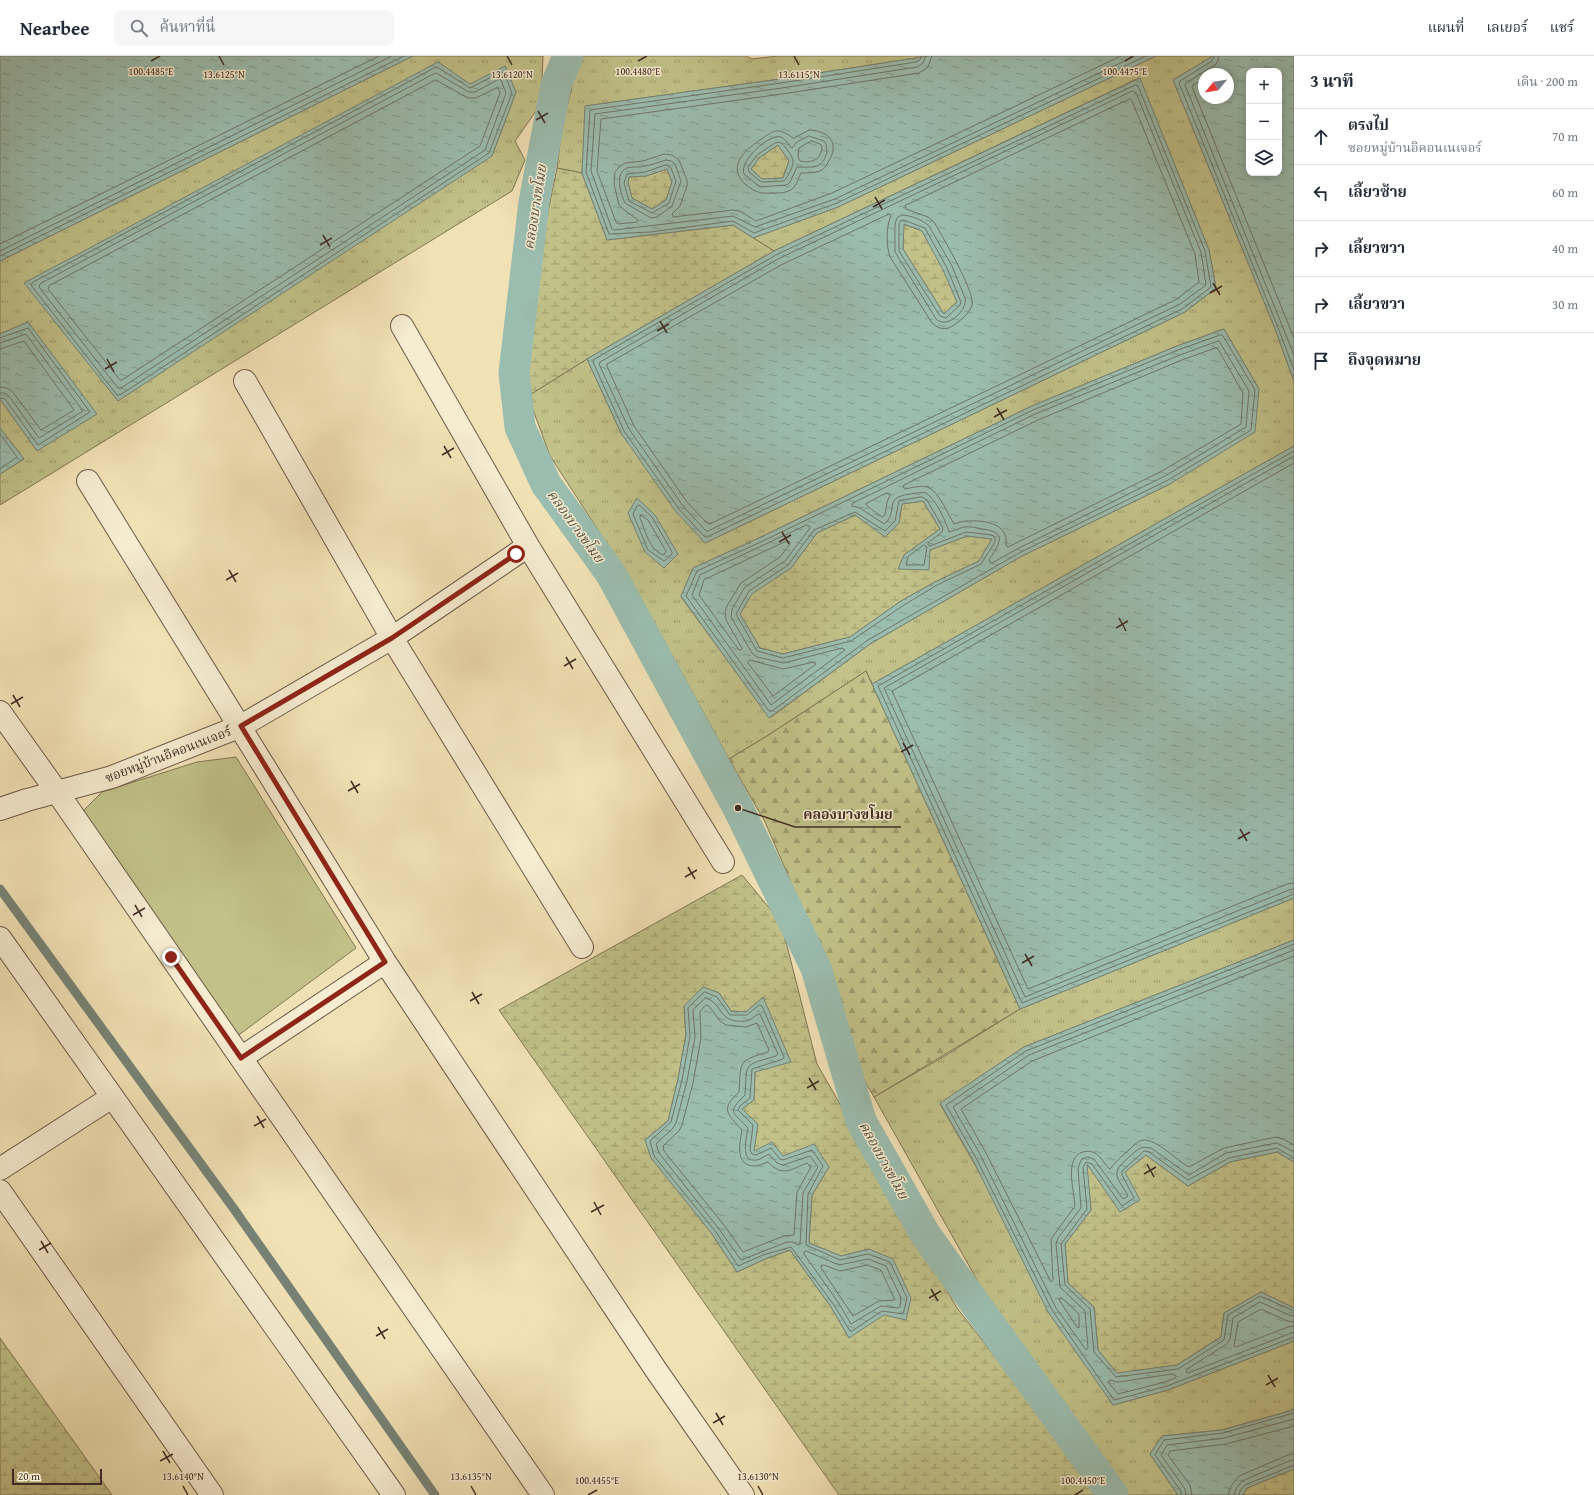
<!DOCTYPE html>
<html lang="th">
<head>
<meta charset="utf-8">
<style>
  body { margin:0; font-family:"Gentium Book Plus","Noto Serif Thai",serif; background:#f6f6f7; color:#1f2937 }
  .controls { position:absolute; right:12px; top:12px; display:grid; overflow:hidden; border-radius:8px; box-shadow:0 2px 10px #0003 }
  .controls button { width:36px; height:36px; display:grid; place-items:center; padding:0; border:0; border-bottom:1px solid #e0e1e3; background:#fff; color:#1f2937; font:20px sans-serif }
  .compass { position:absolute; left:1198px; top:12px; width:36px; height:36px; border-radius:50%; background:#fff; box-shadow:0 2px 10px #0003; rotate:240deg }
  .scale { position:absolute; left:12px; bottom:10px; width:90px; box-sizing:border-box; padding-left:4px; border:2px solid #412d23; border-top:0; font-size:11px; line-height:14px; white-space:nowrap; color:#412d23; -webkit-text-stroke:3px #f6ecd0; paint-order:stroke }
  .stop { position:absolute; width:12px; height:12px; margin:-9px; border:3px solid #8f2418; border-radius:50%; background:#fff }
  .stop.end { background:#8f2418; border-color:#fff; box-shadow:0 1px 4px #0008 }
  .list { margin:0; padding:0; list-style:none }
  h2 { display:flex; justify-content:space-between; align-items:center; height:52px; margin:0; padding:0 16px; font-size:17px }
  h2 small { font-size:13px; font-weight:400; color:#747a83 }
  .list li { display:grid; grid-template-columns:26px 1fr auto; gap:12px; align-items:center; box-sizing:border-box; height:56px; padding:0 16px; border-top:1px solid #e0e1e3 }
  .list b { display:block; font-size:15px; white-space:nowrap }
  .list p { margin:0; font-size:13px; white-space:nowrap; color:#747a83 }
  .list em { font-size:13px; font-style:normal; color:#747a83 }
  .icon { flex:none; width:22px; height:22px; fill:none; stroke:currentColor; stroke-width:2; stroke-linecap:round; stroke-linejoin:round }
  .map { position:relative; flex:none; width:1294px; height:1439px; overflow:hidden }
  header { display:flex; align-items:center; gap:24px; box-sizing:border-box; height:56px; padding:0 20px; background:#fff; border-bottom:1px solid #e0e1e3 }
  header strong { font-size:19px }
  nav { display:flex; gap:22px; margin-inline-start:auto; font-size:14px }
  .search { width:280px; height:36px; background:#f6f6f7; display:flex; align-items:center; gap:10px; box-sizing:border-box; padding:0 14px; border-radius:8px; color:#747a83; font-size:15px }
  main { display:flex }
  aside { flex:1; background:#fff }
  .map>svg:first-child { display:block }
  .grass { fill:url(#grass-tufts); stroke:#817756; fill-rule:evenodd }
  .forest { fill:url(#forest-firs); stroke:#817756 }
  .wetland { fill:url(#wetland-marsh); stroke:#817756; fill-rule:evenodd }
  .garden { fill:#c1c189; stroke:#817756 }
  .water { fill:url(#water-ripples); stroke:#778377; fill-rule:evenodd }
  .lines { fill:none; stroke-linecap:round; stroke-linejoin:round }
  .shore { stroke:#6e7569; stroke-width:1 }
  .stream { stroke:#778377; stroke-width:9 }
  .canal { stroke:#9bbdaf; stroke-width:31 }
  .minor-casing { stroke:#6d5a48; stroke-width:24 }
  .minor { stroke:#f6ecd0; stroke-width:22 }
  .route { stroke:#8f2418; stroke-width:5 }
  .ticks { fill:none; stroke:#412d23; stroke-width:1.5 }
  .labels { text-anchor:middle; stroke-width:3; stroke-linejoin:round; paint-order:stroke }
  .street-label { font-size:13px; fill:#412d23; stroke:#f6ecd0 }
  .water-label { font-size:14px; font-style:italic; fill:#585146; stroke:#f6ecd0 }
  .ticks-label { font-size:10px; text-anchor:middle; fill:#412d23; stroke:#f6ecd0; stroke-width:3; stroke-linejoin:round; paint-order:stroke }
  .leader { fill:none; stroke:#412d23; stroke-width:1.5 }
  .callout-dot { fill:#412d23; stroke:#f6ecd0; stroke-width:1.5 }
  .callout-label { font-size:14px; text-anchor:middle; font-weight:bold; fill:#412d23; stroke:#f6ecd0; stroke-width:3; stroke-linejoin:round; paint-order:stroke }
</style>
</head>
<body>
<header>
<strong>Nearbee</strong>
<div class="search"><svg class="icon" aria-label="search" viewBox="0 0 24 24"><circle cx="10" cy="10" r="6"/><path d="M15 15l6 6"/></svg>ค้นหาที่นี่</div>
<nav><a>แผนที่</a><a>เลเยอร์</a><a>แชร์</a></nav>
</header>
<main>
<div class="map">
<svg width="1294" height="1439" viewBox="0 0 1294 1439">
  <defs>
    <pattern id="grass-tufts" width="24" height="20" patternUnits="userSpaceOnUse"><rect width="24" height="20" fill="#c1c189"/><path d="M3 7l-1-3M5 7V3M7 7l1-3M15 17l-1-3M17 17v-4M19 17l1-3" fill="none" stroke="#9e9d70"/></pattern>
    <pattern id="forest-firs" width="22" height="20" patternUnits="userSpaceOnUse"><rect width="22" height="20" fill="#c1c189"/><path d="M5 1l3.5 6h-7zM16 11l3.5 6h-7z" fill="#9e9d70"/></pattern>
    <pattern id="wetland-marsh" width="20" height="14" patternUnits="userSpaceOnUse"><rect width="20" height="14" fill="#c1c189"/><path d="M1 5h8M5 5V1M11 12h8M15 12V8" fill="none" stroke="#9e9d70"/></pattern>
    <pattern id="water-ripples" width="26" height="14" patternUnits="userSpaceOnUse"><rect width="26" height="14" fill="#9bbdaf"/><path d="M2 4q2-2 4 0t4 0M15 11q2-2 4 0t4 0" fill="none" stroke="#809a8e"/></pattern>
  </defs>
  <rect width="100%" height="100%" fill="#f1e2b6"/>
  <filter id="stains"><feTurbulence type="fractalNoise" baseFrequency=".005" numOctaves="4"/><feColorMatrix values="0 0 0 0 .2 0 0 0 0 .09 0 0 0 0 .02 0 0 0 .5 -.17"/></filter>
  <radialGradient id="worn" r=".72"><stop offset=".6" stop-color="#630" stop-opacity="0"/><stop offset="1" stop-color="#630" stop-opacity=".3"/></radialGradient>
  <path class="grass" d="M413,0H543L541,48L515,85L525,104L512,135L0,449V418L24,403L0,372V343L37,395L28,266L0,278V205ZM505,10L516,36L492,100Z
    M583,0H747L752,3L778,0H929L780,23L586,50L582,117L557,112L562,72L577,9Z
    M1156,0H1213L1173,24L1274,270L1294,325V390L872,628L866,615L767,680L729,703L633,528L550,400L528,340L587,303L621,377L705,487L1185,256L1216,232L1209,194L1139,22L774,195L753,182L838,151ZM1224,273L1259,333L1170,428L1020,501L870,588L770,662L681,541L693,512L761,481L1032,350L1177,290Z
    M1294,842V884L1024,991L940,1048L1113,1349L1168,1334L1294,1285V1352L1290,1355L1222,1374L1162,1380L1150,1398L1178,1439H1125L986,1240L874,1041L943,1001L1020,953Z"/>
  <path class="forest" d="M866,615L1020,953L874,1041L859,1016L834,926L765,766L729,703L767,680Z"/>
  <path class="wetland" d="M778,89L789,105L783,122L762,123L751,113L759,102Z
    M557,112L582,117L607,184L733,169L774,195L587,303L528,340L524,303L539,199Z
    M667,113L672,126L666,144L652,153L632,142L628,126L629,121L646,120Z
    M903,168L922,175L944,214L957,246L944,258L903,193Z
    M923,445L940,473L904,499L899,513L930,494L967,480L992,483L979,505L935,526L901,545L850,581L783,598L760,592L740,558L751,538L791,512L817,477L855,459L899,467L902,448Z
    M742,819L781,866L817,1008L957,1252L1103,1439H839L499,954ZM719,937L731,955L746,956L763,942L755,1015L754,1044L742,1053L754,1096L829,1111L812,1139L809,1187L841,1200L869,1193L849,1282L831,1251L790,1194L765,1203L737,1216L712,1178L645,1084L668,1065L678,1023L686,979L684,950Z
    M1277,1096L1294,1106V1252L1261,1236L1224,1257L1221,1281L1177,1309L1117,1318L1098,1294L1094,1251L1068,1228L1065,1188L1091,1154L1086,1107L1098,1123L1125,1116L1146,1099L1188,1130L1230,1106Z
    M0,1282L112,1439H0Z
    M1294,1413V1439H1243L1247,1432Z"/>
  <path class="garden" d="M236,701L356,892L236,981L87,768L84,754L102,736L197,706Z"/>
  <path class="water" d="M0,0H413L0,205Z
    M929,0H1156L838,151L753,182L733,169L607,184L582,117L585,50L780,23ZM778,89L789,105L783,122L762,123L751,113L759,102ZM667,113L672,126L666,144L652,153L632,142L628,126L629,121L646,120Z
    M1213,0H1294V325L1274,270L1173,24ZM1249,15H1279V117H1249ZM1204,18H1228V42H1204Z
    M438,6L470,28L505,10L516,36L492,100L118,345L24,227Z
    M1140,22L1209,194L1216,232L1185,256L705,487L676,456L621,377L587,303L774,195ZM904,168L922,175L943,214L957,246L944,258L903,193Z
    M28,266L97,358L37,395L0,343V278Z
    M1224,273L1259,333L1255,376L1170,428L1020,501L870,588L769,662L681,540L693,512L761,481L1032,350L1177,290ZM923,445L940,473L904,499L898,513L929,514L930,494L967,480L992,483L979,505L935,526L901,545L850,581L783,598L760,592L740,558L752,538L791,512L817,477L855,459L885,481L899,467L902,448Z
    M0,372L24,403L0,418Z
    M1294,390V842L1020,953L872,628Z
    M637,442L655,459L678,498L664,512L645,496L628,457Z
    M1294,884V1106L1277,1096L1230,1106L1188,1130L1146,1099L1125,1116L1140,1144L1120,1156L1087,1108L1091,1154L1065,1188L1068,1227L1094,1251L1098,1294L1117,1317L1177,1309L1221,1281L1224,1257L1261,1236L1294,1252V1285L1168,1334L1113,1349L1048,1256L973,1104L940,1047L1024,991Z
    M703,931L719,937L731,955L746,956L763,941L791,1006L755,1016L754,1044L742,1053L758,1068L754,1095L772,1086L783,1100L814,1088L829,1111L812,1139L809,1187L841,1200L869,1193L893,1203L911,1242L906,1264L884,1259L849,1282L831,1251L790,1194L765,1203L737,1216L712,1178L651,1102L645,1084L668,1065L678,1023L686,979L684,950Z
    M1294,1352V1413L1247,1432L1243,1439H1178L1150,1398L1162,1380L1222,1374L1290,1355Z"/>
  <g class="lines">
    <path class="shore" d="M921,0L920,4L916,6L781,27L590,54L586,116L609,178L650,176L733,165L754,177L837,147L1146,0
      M926,0L923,7L917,11L782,32L595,58L591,115L612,173L614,174L733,160L755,171L835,143L1135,0
      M932,0L928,11L919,17L782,38L601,63L597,115L616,166L618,168L637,166L638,164L623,153L619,149L614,128L615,116L619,111L625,107L643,105L664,98L672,99L679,104L687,124V130L680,150L672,158L673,161L733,154L740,155L756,165L832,137L1121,0
      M1214,0L1212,5L1180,25L1179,27L1277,269L1294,314
      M1219,0L1218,5L1215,9L1186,27L1185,29L1294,299
      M437,11L470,32L501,16L504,17L512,37L489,97L120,339H117L31,229L32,227Z
      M436,17L469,36H475L499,23L501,24L506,37L485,94L121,332H118L39,231L40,228Z
      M1204,23L1193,29L1192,31L1294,282
      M436,24L468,42H476L496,32H498L500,37L480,90L122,324H120L48,233L49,230Z
      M1136,29L1138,30L1205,195L1211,231L1182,253L707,481H705L679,453L624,375L593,306V304L776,199Z
      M1133,35L1136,37L1201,196L1206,229L1180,248L708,475H706L683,450L629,373L599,308L600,306L778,203Z
      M1130,43L1132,45L1195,198L1199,226L1177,243L710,468L707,467L687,446L634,370L607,310V308L781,209L889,158L891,160C886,170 886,190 890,201L932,267C938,273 947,275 954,269C960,265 970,257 972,249C975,235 942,180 934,166L928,161L906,153L905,150Z
      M810,74C828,75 839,86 830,103C827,108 825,113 820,115C814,117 807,117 801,117C798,123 797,129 792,133C787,137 780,137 774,137C762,138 756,137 746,129C725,110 746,93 763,82C776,72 780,73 793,82Z
      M809,80L824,85C830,92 826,106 817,110C811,112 803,111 797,111L790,126L787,129L760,131L744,118C739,104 770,77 781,81C786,83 788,89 792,92L797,86Z
      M812,85L820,88L822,90C822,103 812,108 800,105L798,101L799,92L809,86Z
      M775,87L779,86C784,88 791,98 793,104C794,109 788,121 784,125L761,126L749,116L748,111L757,99Z
      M666,104L671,105L675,108L681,125L672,150L657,161L651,162L625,147C621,138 614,117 627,112C632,110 639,112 645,110C652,109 659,106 666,104Z
      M666,109L671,112L676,125L669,147L652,157L629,145L624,127L627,118L645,116Z
      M902,159C910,159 923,164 929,170L952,210L965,242C968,254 947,274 936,263L895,196V168L897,162Z
      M903,164L925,172L947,212L961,246L960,249L946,262L940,260L899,195V168Z
      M0,188L379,0
      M0,195L392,0
      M0,200L404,0
      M1221,279L1223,280L1255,334L1251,374L1168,424L1019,497L868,584L772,655H769L686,540L697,515L763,485L1033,354L1178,294Z
      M0,282L28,272L90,356L38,389L5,343L0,342
      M1219,285L1249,335L1246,371L1165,420L1017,493L992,507L990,506L989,504C999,488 1009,476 982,473C977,472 970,470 964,471C959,472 954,475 949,476C946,466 936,443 926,437C921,436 916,437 910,438C881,442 900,456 884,468L860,452L852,450L853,447L1035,358L1180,299Z
      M0,287L26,278L83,355L39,382L9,340L5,337H0
      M1216,292L1218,293L1243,337L1241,368L1162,415L1008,491L1006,489C1009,467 984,464 967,465C962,465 958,467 954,468C948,458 938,434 927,431C920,429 911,432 905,433L903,431L904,429L1038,364L1182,304Z
      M0,293L24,285L74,354L41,374L12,335L7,332L0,331
      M0,378L17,401L0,413
      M1294,395L878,630L1022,947L1294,838
      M1294,400L884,632L1025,941L1289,834L1294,833
      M1294,407L892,635L1028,933L1287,828L1294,827
      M887,437L890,439L887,446L885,459L882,461L867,450L866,448Z
      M922,441L927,444L943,472L942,476L928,487V489L930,490L966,476L992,479L995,482V486L981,508L937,529L904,549L851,585L783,602L757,595L736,558L749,535L788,509L814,474L855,456L885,475L895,465L899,445Z
      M639,449L652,461L672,496V498L664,505L648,494L633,458L637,450Z
      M641,459L648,464L666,495L664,499C650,496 645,474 640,462Z
      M807,469L809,470L810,472L785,505L745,531L732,553L731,561L752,597L757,601L784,607L842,592L845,594L771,649L692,539L700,519Z
      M787,485L790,486V488L780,501L741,527L727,550L725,556L726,564L742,592L741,594H739L699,539L704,524Z
      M924,489L927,491L924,509H906L908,501Z
      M750,604L783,613L814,606L816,608L773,640L748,607Z
      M1294,888L1026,995L946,1049L976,1102L1052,1254L1114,1344L1167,1330L1294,1281
      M1294,894L1029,999L953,1051L981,1100L1056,1252L1086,1294L1088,1292L1085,1255L1060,1231L1056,1188L1058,1182L1081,1152L1078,1112L1081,1104L1087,1101L1094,1103L1123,1143L1128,1140C1118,1121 1109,1118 1128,1102C1133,1098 1137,1093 1143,1091L1151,1092L1189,1119L1226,1097L1276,1087L1281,1089L1294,1096
      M1294,900L1032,1005L961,1053L986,1097L1051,1226L1053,1224L1051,1183L1075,1150C1074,1135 1064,1101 1083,1096C1087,1095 1092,1095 1095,1097C1102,1101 1104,1109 1110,1113C1116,1105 1123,1099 1130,1093C1134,1089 1138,1085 1143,1084C1157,1083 1177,1105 1189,1111L1224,1092L1276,1081L1283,1083L1294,1089
      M705,936L717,941L730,959H747L759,949L762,950L784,1001L783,1003L752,1013L750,1042L740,1050L738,1054L753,1069L750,1094L752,1098L756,1099L771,1092L780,1103L783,1104L812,1094L823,1110L808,1138L806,1189L840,1204L868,1198L890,1206L907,1242L903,1258L882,1255L852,1275H850L834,1249L791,1191L763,1199L738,1210L716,1176L654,1100L650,1085L671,1066L682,1024L690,980L688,952Z
      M706,942C725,949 717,968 747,965C752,964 755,958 760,958L778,998L776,1000C743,1010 747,1005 745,1039C726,1058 733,1055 748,1072C747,1080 739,1107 757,1104C761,1103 765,1100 769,1098L777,1107L783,1109L810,1100L818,1111L803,1137L800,1188L798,1189L793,1186H787L741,1204L719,1173L659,1097L656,1088L673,1072L676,1067L687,1025L695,981L693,954Z
      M706,949L709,950L720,965L726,969L746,971L757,967L769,994L768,996C737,1005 741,1006 739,1036C720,1054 727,1057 742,1074C740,1087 734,1110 755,1110C760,1110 764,1107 768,1106C782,1121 790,1114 807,1107L811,1111L797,1136L794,1179L784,1180L743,1196L724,1169L664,1095L663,1090L679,1075L682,1069L693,1027L701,982L700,956Z
      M1294,1102L1277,1092L1229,1102L1188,1124L1149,1096L1144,1095L1122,1115V1119L1134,1142L1122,1150L1092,1108L1086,1106L1083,1111L1087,1153L1061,1188L1065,1229L1090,1253L1094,1296L1116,1321L1178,1313L1224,1284L1228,1259L1260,1240L1294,1255
      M806,1195L839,1209L868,1203L886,1210L901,1242L900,1251L898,1252L881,1250L851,1268L838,1246L804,1198V1196Z
      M824,1209L840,1215L867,1209L881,1214L895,1244L879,1245L853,1260L821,1212V1210Z
      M1060,1242H1062L1079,1258V1272L1077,1271L1059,1244Z
      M1294,1260L1289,1259L1260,1246L1233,1262L1230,1283L1227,1288L1187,1313L1186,1316L1188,1317L1294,1276
      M1294,1266L1287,1265L1261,1253L1238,1266L1234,1290L1236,1291L1288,1271L1294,1270
      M1174,1318L1176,1320L1175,1322L1165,1326L1118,1338L1108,1326L1110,1324L1118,1326Z
      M1181,1439V1435L1155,1399L1164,1384L1223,1377L1294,1357
      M1186,1439L1185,1433L1161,1399L1167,1389L1224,1382L1294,1363
      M1192,1439L1190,1429L1168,1399L1170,1395L1226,1388L1294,1370
      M1228,1439L1231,1430L1239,1420L1288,1399L1294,1398
      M1234,1439L1236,1433L1242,1425L1289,1405L1294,1404
      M1239,1439L1240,1435L1245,1429L1294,1409"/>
    <path class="stream" d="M0,833L234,1153L435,1439"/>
    <path class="canal" d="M568,0L556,29L534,146L514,317L520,371L546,428L611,518L738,752L816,912L861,1065L925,1178L1113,1439"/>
    <g class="minor-casing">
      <path id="minor" d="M402,270L528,490L723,806
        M245,325L392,582L582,891
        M88,425L385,906L656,1314L743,1439
        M0,656L57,736L543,1439
        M0,753L27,744L112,721L241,670L392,582L528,490
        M0,882L394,1439
        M241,1002L385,906
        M0,1113L112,1041
        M0,1135L212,1439"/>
    </g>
    <use href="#minor" class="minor"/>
  </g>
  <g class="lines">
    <path class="route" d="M171,901L241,1002L385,906L241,670L392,582L516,498"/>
  </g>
  <path class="ticks" d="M219,0L224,9M507,0L512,9M794,0L799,9M151,5L160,0M638,5L647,0M1125,5L1133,0M538,55L545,67M536,64L548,57M875,141L882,153M873,151L885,144M323,179L330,191M320,189L332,182M1213,227L1220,239M1210,237L1222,230M660,265L667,277M657,275L669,268M107,303L114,316M105,313L117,306M997,352L1004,364M994,361L1007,354M444,390L451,402M442,399L454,392M782,476L789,488M779,486L791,479M229,514L236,526M226,524L238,517M1119,562L1126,575M1116,572L1128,565M566,601L573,613M564,610L576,603M13,639L20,651M11,648L23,641M903,687L910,699M901,696L913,689M351,725L358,737M348,735L360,728M1240,773L1247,785M1238,783L1250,776M688,811L695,823M685,821L697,814M135,849L142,861M133,859L145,852M1025,898L1032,910M1022,907L1034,900M472,936L479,948M470,945L482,938M809,1022L816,1034M807,1032L819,1025M257,1060L264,1072M254,1070L266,1063M1147,1108L1154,1121M1144,1118L1156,1111M594,1146L601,1159M591,1156L604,1149M41,1185L48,1197M39,1194L51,1187M931,1233L938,1245M929,1242L941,1235M378,1271L385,1283M376,1280L388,1273M1268,1319L1275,1331M1266,1329L1278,1322M716,1357L723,1369M713,1367L725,1360M163,1395L170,1407M160,1405L173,1398M183,1430L188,1439M471,1430L476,1439M758,1430L763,1439M588,1439L597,1434M1075,1439L1083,1434"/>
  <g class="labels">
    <g class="street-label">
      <text transform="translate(168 698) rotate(-21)" y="5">ซอยหมู่บ้านอิคอนเนเจอร์</text>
    </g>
    <g class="water-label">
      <text transform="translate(535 151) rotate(-81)" y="5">คลองบางขโมย</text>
      <text transform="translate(576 470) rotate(54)" y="5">คลองบางขโมย</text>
      <text transform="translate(884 1104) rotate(61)" y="5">คลองบางขโมย</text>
    </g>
  </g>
  <g class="ticks-label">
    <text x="151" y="19">100.4485°E</text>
    <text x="638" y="19">100.4480°E</text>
    <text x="1125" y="19">100.4475°E</text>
    <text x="224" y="22">13.6125°N</text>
    <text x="512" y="22">13.6120°N</text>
    <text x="799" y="22">13.6115°N</text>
    <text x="183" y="1424">13.6140°N</text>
    <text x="471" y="1424">13.6135°N</text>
    <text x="758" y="1424">13.6130°N</text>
    <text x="597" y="1428">100.4455°E</text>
    <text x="1083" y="1428">100.4450°E</text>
  </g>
  <path class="leader" d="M738 752L795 771H901"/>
  <circle class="callout-dot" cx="738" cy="752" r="4"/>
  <g class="callout-label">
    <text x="848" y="763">คลองบางขโมย</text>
  </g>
  <rect width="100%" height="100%" filter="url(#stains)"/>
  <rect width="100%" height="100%" fill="url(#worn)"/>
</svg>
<div class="controls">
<button>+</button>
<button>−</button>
<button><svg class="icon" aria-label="layers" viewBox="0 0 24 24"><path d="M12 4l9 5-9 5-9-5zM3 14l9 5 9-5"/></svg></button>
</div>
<svg class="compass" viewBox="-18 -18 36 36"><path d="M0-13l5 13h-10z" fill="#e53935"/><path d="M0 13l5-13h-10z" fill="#747a83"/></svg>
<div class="scale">20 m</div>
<div class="stop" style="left:516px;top:498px"></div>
<div class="stop end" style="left:171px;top:901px"></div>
</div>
<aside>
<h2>3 นาที<small>เดิน · 200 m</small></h2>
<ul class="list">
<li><svg class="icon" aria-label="ahead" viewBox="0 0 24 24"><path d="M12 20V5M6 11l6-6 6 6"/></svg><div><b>ตรงไป</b><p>ซอยหมู่บ้านอิคอนเนเจอร์</p></div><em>70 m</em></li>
<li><svg class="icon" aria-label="left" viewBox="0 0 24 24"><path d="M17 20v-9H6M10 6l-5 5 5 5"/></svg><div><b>เลี้ยวซ้าย</b></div><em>60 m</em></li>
<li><svg class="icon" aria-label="right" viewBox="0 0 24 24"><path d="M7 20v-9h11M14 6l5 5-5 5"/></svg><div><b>เลี้ยวขวา</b></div><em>40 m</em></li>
<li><svg class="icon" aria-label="right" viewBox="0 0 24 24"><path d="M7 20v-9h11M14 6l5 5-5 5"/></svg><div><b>เลี้ยวขวา</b></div><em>30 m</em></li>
<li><svg class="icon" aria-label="arrive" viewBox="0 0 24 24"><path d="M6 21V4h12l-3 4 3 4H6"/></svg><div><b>ถึงจุดหมาย</b></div></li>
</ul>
</aside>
</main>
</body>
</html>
